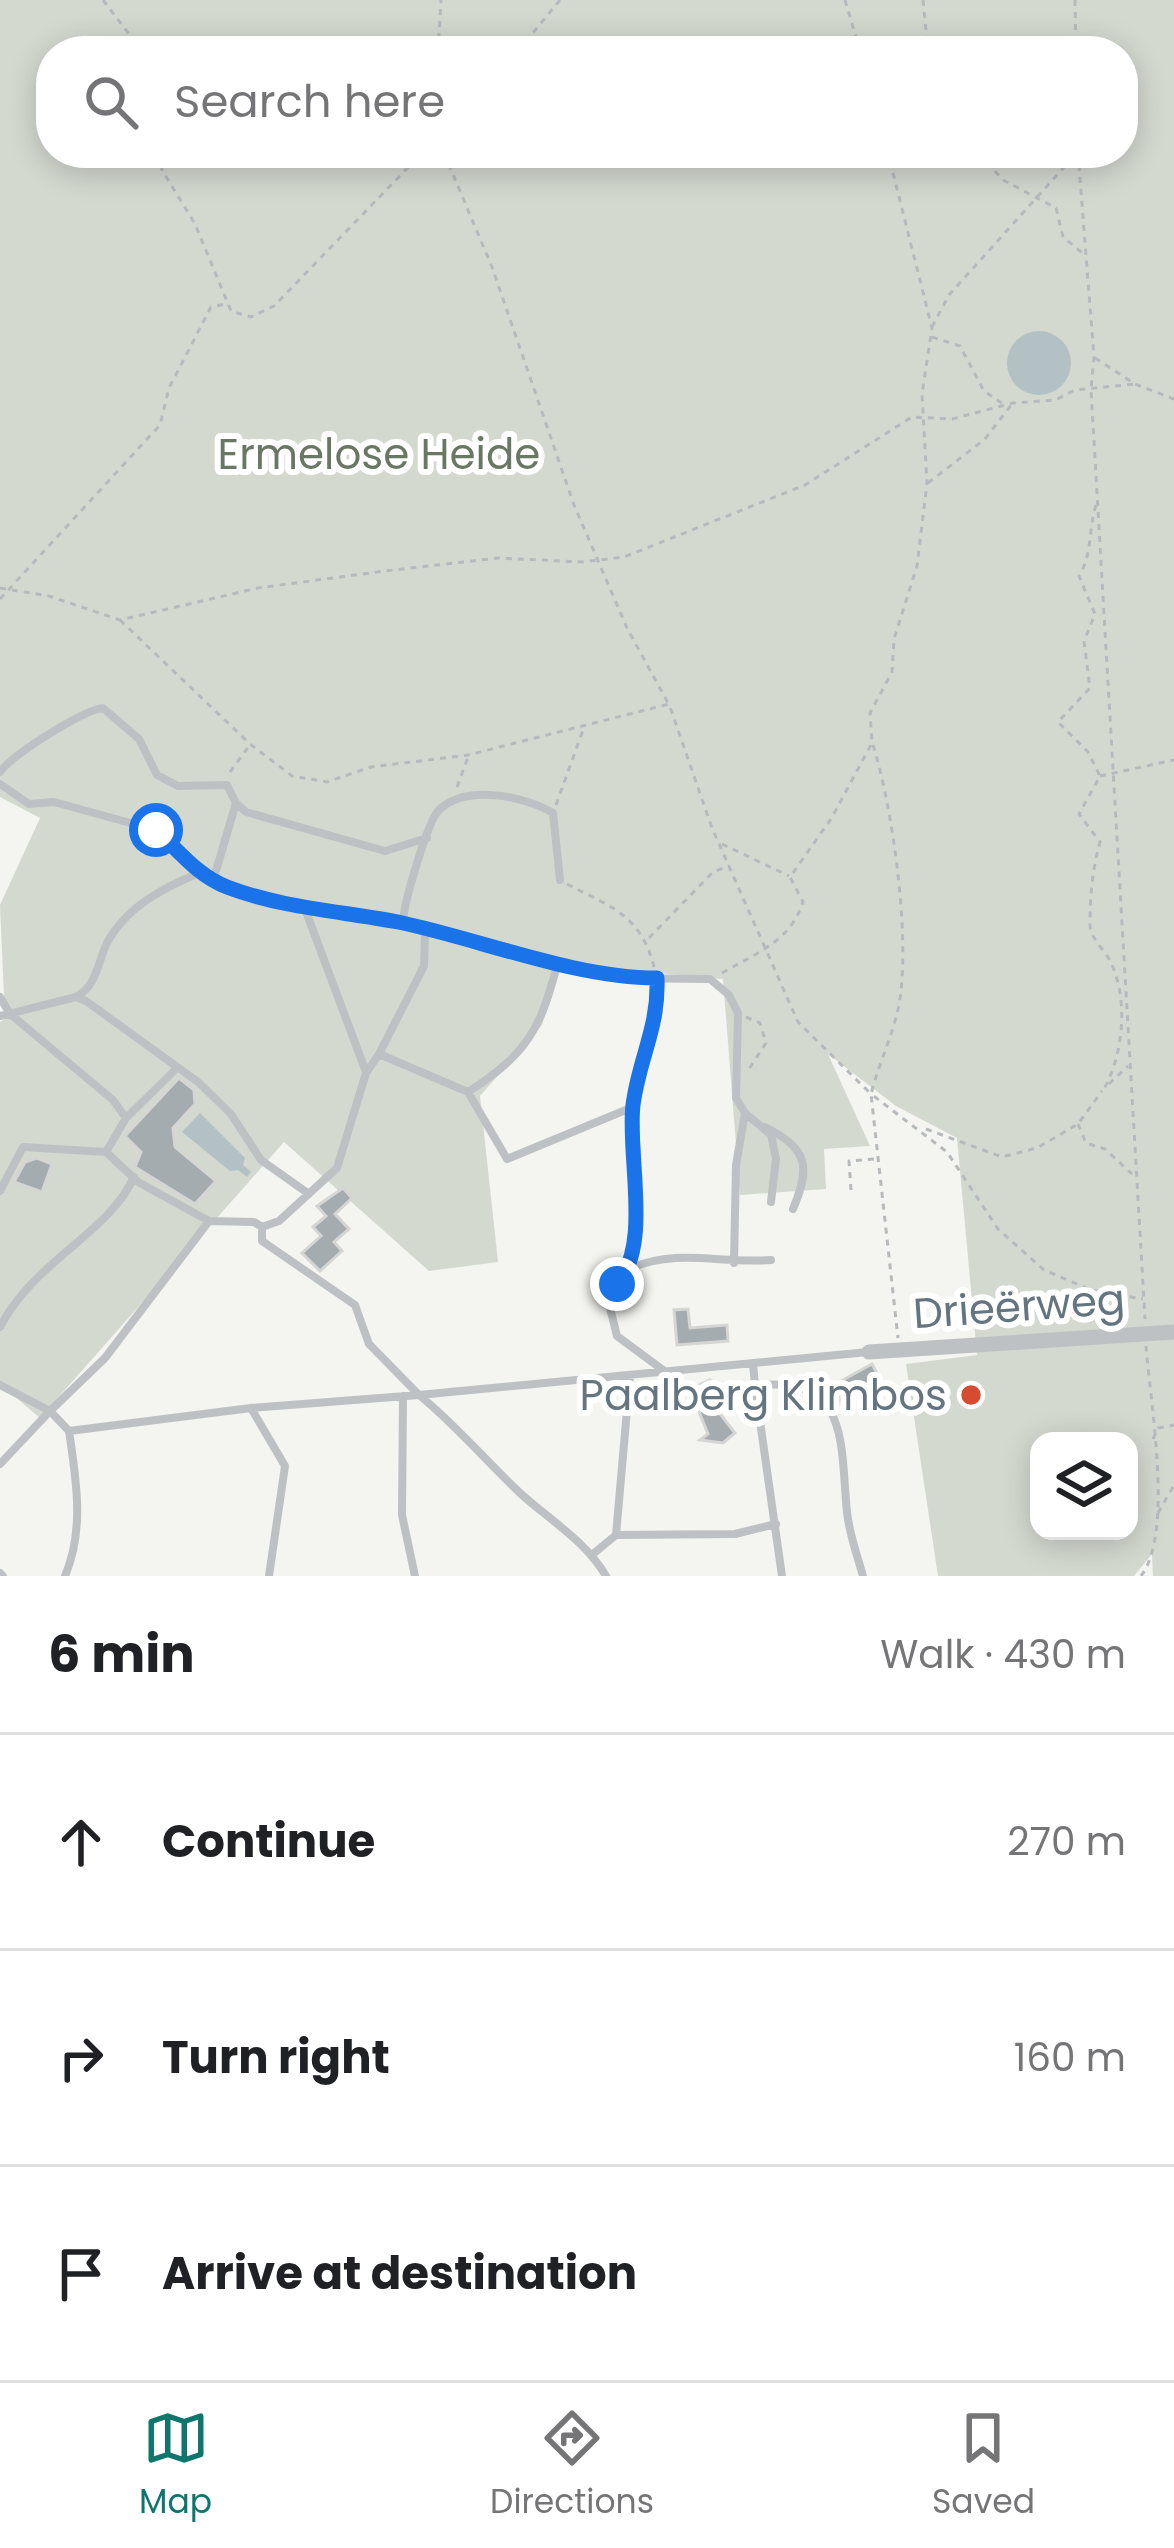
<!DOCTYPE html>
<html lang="en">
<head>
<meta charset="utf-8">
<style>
  body { margin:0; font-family:Poppins,sans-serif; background:#f2f2f2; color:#202124 }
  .controls { position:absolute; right:36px; bottom:36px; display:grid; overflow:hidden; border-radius:24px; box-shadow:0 6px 30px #0003 }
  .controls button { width:108px; height:108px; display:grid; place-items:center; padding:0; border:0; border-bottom:3px solid #e0e0e0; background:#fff; color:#202124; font:60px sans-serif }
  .stop { position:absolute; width:36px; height:36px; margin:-27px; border:9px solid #1a73e8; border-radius:50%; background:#fff }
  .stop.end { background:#1a73e8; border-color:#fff; box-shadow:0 3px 12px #0008 }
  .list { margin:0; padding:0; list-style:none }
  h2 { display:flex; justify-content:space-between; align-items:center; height:156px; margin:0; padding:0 48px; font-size:51px }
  h2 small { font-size:39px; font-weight:400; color:#757577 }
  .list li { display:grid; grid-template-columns:78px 1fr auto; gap:36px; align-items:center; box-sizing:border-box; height:216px; padding:0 48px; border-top:3px solid #e0e0e0 }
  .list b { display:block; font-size:45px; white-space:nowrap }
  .list em { font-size:39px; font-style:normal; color:#757577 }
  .icon { flex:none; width:66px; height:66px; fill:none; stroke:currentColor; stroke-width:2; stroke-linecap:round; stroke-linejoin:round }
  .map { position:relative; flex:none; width:1174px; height:1576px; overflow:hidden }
  .search { position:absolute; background:#fff; box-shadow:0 6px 30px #0003; left:36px; right:36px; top:36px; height:132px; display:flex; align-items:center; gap:30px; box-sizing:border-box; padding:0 42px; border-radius:48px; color:#757577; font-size:45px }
  .sheet { height:804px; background:#fff }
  nav { display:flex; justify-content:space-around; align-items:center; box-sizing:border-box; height:168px; border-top:3px solid #e0e0e0; background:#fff; font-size:33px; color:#757577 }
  nav a { display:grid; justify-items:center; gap:6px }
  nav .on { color:#0f766e }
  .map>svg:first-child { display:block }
  .green { fill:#d4d9d0; fill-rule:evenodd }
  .water { fill:#b4c1c4 }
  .building { fill:#a4acb0; stroke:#d5d5d3; stroke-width:3 }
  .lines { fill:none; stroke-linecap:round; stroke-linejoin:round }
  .path { stroke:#b7babc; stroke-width:3; stroke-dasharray:6 6; stroke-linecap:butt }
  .lane { stroke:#bdc1c4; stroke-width:8 }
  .street { stroke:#bdc1c4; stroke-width:15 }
  .route { stroke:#1a73e8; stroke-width:15 }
  .poi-dot { fill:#d54c30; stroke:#fff; stroke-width:4.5 }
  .labels { text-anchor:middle; stroke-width:12; stroke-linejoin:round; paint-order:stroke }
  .park-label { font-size:42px; fill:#697764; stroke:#fff }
  .street-label { font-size:42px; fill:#65757f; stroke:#fff }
  .poi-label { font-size:42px; fill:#65757f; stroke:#fff; text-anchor:end }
</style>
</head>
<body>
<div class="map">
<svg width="1174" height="1576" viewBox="0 0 1174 1576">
  <rect width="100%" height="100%" fill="#f4f4f0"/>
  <path class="green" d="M0,0H1174V1576H1153L1152,1554L1134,1576H938L906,1364L977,1355L957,1138L896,1106L828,1054L870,1146L824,1149L826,1189L740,1195L723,979L561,964L542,1025L480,1096L498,1262L429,1271L284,1142L40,1418L0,1384V1022L5,1019L0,905L40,818L0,797ZM51,51H1123V153H51ZM1039,1441H1129V1531H1039Z"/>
  <path class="water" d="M1007 363a32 32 0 1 1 64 0a32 32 0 1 1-64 0Z
    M200,1113L245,1158L243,1165L251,1172L247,1177L238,1170L230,1171L182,1132Z"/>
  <path class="building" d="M179,1078L194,1090L195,1104L173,1128L175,1147L216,1181L195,1204L135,1167L141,1152L125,1136Z
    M37,1158L52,1164L42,1192L14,1182L25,1162Z
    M343,1188L352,1198L335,1214L349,1229L334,1242L342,1251L320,1271L302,1253L321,1236L313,1227L326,1216L317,1206Z
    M688,1309L690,1328L727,1325L728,1341L677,1345L674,1310Z
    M872,1364L879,1377L839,1405L830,1387Z
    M710,1380L727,1389L732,1405L717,1410L735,1433L723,1443L700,1440L708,1434L690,1389Z"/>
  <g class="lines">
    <path class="path" d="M103,0L142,51
      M845,0L860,51
      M923,0L928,51
      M1075,0L1076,51
      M438,51L441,0
      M518,51L560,0
      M160,153L162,170L195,224L231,311L251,317L274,306L422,153
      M444,153L492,267L574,505L627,628L668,703
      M979,153L1003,180L1056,208L1063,237L1086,256
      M1078,153L1094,357L1091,390L1145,1319
      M932,327L949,295L1075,155
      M932,337L960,346L984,391L1003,404
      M1095,358L1135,384L1174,399
      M928,483L985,439L1012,404
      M1096,505C1088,530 1093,553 1079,576L1095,614L1084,641L1090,688L1058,722L1088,752L1100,776L1079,814L1100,842C1092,871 1090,896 1090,926C1091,938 1103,949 1109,959C1129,996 1124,1053 1104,1089
      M0,588L49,596L120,620L258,588L385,571L498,558L582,562L624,557L805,485L912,417L952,419L1013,403L1055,400L1075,390L1135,384
      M0,599L160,425L169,388L211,307L226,304
      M120,620L250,744L292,776L327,782L371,767L468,755L669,704L712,828L798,1022L871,1094L898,1338
      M873,745C893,808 913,950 897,1014C890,1041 878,1067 871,1094L947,1152L998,1229L1044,1270L1091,1290L1143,1299
      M230,772L249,746
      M1100,776L1174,760
      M457,787L468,757
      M556,805L583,730
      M722,844L789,876
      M567,884C611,907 641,915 654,967
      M649,938L713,872L729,866
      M722,973C756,953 790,942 803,902L790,877L831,819L872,743L870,713L892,672L894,639L917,566L927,483L922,394L932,328L888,153
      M746,1017L760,1023L766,1043L749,1069
      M1109,1084L1128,1066
      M1078,1124L1086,1143L1105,1149L1132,1174
      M926,1129L1002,1157L1037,1148L1078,1124L1102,1091
      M851,1190L849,1161L875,1159
      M1153,1439L1158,1428L1174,1425
      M1158,1513L1174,1485
      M1141,1576C1174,1533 1150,1401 1146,1346"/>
    <path class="lane" d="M0,772C14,753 84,710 103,708L139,739L157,775L178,786L227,785L236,803L213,881
      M0,784L29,804L54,802L156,830L213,881L305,909L403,923L617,978L710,979L729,995L738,1013L736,1098L745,1113L736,1165L734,1263
      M237,804L246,812L385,851L427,838
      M305,909L366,1072
      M403,923C403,905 428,820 439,810C466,784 525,796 553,813L560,880
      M657,978L659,1012L633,1107L637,1154L631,1268L609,1304L617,1336L663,1370
      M0,997L10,1014L113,1100L126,1118L106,1152
      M76,997C98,985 97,962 108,941C128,906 163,888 199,873
      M0,1016L76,997L86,1001L198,1082L231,1114L261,1160L309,1194
      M379,1054L424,966L425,933
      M468,1092C528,1053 541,1029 558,961
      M745,1113L771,1135L776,1159L771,1202
      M126,1118L175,1070
      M765,1127C808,1148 811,1167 793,1209
      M0,1191L23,1147L106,1152L138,1182L209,1221L254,1222L262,1227V1241L355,1305L369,1344L419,1395L868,1352
      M209,1221L105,1358L50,1411L69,1431L251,1408L419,1395C456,1425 485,1460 519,1492C549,1520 585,1540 606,1576
      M262,1227L279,1221L337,1168L366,1073L379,1054L468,1092L507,1159L633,1107
      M631,1268C679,1248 720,1264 771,1260
      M0,1327C34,1261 109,1233 134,1177
      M753,1363L755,1386C851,1373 840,1446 847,1512C849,1533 857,1555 863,1576
      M0,1385L50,1411L0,1464
      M755,1386L782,1576
      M403,1396L402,1515L415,1576
      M251,1408L285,1466L269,1576
      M616,1535L735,1534L776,1524
      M593,1554L616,1535L630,1376
      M0,1573L3,1576
      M65,1576C85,1529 76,1479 69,1431"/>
    <path class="street" d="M869,1352L1174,1332"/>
  </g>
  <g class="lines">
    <path class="route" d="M156,830C179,851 198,876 227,887C282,908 340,911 398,922C480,939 574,978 657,978C659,1028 639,1058 633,1105C627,1155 652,1245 617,1284"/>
  </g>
  <circle class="poi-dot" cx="971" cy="1395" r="12"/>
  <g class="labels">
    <g class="park-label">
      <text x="379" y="469">Ermelose Heide</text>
    </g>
    <g class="street-label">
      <text transform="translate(1019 1306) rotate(-4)" y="15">Drieërweg</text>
    </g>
    <g class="poi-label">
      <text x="947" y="1410">Paalberg Klimbos</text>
    </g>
  </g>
</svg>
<div class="controls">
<button><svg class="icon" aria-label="layers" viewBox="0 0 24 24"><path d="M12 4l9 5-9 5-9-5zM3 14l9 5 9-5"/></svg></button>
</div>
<div class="stop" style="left:156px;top:830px"></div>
<div class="stop end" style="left:617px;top:1284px"></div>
<div class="search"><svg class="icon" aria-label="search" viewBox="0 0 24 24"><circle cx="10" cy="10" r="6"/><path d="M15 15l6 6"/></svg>Search here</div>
</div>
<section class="sheet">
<h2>6 min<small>Walk · 430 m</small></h2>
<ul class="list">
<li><svg class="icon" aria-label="ahead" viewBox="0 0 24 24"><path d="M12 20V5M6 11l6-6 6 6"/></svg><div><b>Continue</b></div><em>270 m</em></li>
<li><svg class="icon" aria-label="right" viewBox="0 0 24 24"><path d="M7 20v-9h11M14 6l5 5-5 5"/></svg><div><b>Turn right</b></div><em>160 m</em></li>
<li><svg class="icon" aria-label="arrive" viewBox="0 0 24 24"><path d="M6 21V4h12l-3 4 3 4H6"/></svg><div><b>Arrive at destination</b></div></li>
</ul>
</section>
<nav>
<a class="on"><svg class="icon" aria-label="map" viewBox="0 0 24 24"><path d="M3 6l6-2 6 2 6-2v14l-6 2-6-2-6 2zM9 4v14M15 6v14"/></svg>Map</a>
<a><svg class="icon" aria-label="directions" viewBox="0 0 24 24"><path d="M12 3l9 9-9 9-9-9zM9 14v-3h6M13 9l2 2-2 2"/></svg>Directions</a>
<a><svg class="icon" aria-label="saved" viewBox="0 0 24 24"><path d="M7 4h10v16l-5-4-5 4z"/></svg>Saved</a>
</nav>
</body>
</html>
